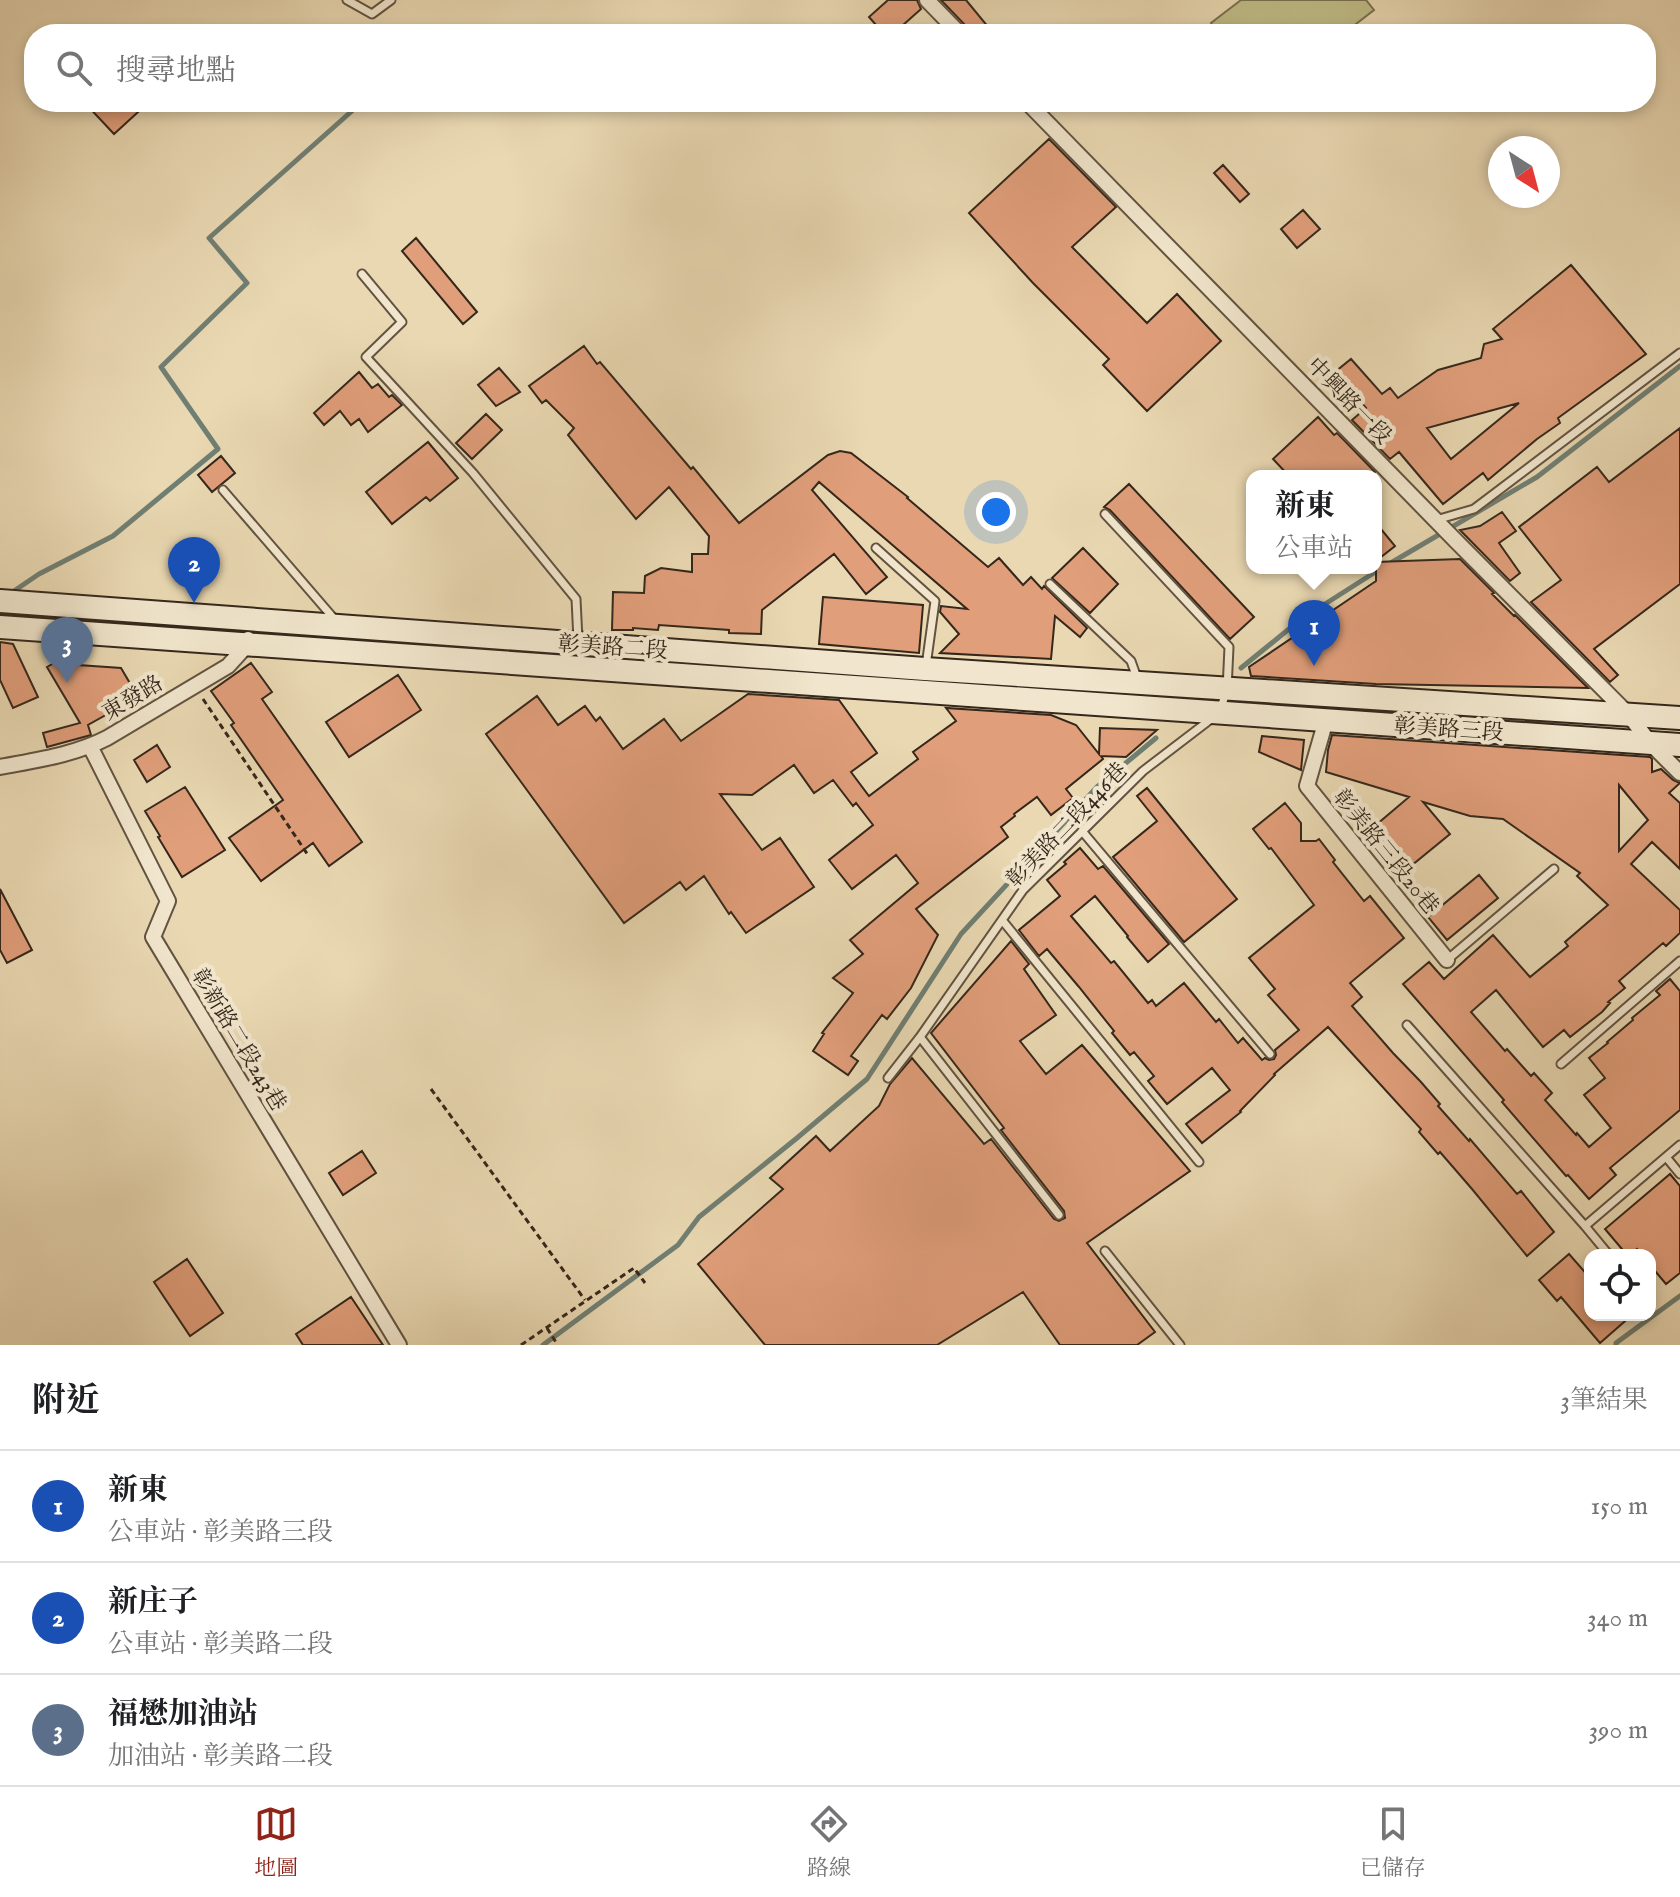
<!DOCTYPE html>
<html lang="zh-TW">
<head>
<meta charset="utf-8">
<style>
  body { margin:0; font-family:"IM FELL English","Noto Serif TC",serif; background:#f2f2f2; color:#202124 }
  .controls { position:absolute; right:24px; bottom:24px; display:grid; overflow:hidden; border-radius:16px; box-shadow:0 4px 12px #0003 }
  .controls button { width:72px; height:72px; display:grid; place-items:center; padding:0; border:0; border-bottom:2px solid #e0e0e0; background:#fff; color:#202124; font:40px sans-serif }
  .compass { position:absolute; left:1488px; top:136px; width:72px; height:72px; border-radius:50%; background:#fff; box-shadow:0 4px 12px #0003; rotate:144deg }
  .you { position:absolute; left:996px; top:512px; width:28px; height:28px; margin:-20px; border:6px solid #fff; border-radius:50%; background:#1a73e8; box-shadow:0 0 0 12px #1a73e833 }
  .badge { display:grid; place-items:center; width:52px; height:52px; border-radius:50%; background:#8f2418; color:#fff; font-size:26px; font-weight:700 }
  .pin { position:absolute; translate:-50% -66px; filter:drop-shadow(0 2px 4px #0008) }
  .pin::after { content:''; position:absolute; top:42px; width:28px; height:24px; background:inherit; clip-path:polygon(0 0,100% 0,50% 100%) }
  .popup { position:absolute; left:1246px; top:470px; width:136px; height:104px; box-sizing:border-box; display:grid; place-content:center; border-radius:16px; background:#fff; filter:drop-shadow(0 2px 6px #0005); font-size:26px; white-space:nowrap; color:#757577 }
  .popup b { font-size:30px; color:#202124 }
  .popup::after { content:''; position:absolute; left:50%; top:100%; margin-left:-16px; border:16px solid transparent; border-top-color:#fff }
  .list { margin:0; padding:0; list-style:none }
  h2 { display:flex; justify-content:space-between; align-items:center; height:104px; margin:0; padding:0 32px; font-size:34px }
  h2 small { font-size:26px; font-weight:400; color:#757577 }
  .list li { display:grid; grid-template-columns:52px 1fr auto; gap:24px; align-items:center; box-sizing:border-box; height:112px; padding:0 32px; border-top:2px solid #e0e0e0 }
  .list b { display:block; font-size:30px; white-space:nowrap }
  .list p { margin:0; font-size:26px; white-space:nowrap; color:#757577 }
  .list em { font-size:26px; font-style:normal; color:#757577 }
  .icon { flex:none; width:44px; height:44px; fill:none; stroke:currentColor; stroke-width:2; stroke-linecap:round; stroke-linejoin:round }
  .map { position:relative; flex:none; width:1680px; height:1345px; overflow:hidden }
  .search { position:absolute; background:#fff; box-shadow:0 4px 12px #0003; left:24px; right:24px; top:24px; height:88px; display:flex; align-items:center; gap:20px; box-sizing:border-box; padding:0 28px; border-radius:32px; color:#757577; font-size:30px }
  .sheet { height:440px; background:#fff }
  nav { display:flex; justify-content:space-around; align-items:center; box-sizing:border-box; height:112px; border-top:2px solid #e0e0e0; background:#fff; font-size:22px; color:#757577 }
  nav a { display:grid; justify-items:center; gap:4px }
  nav .on { color:#8f2418 }
  .map>svg:first-child { display:block }
  .green { fill:#bfbc87; stroke:#7a7251; stroke-width:2 }
  .lines { fill:none; stroke-linecap:round; stroke-linejoin:round }
  .stream { stroke:#707f73; stroke-width:5 }
  .building { fill:#e09e7a; stroke:#35271b; stroke-width:2; fill-rule:evenodd }
  .service-casing { stroke:#625341; stroke-width:11 }
  .minor-casing { stroke:#625341; stroke-width:18 }
  .secondary-casing { stroke:#35271b; stroke-width:26 }
  .path { stroke:#35271b; stroke-width:3; stroke-dasharray:6 4; stroke-linecap:butt }
  .service { stroke:#f1e6cd; stroke-width:7 }
  .minor { stroke:#f1e6cd; stroke-width:14 }
  .secondary { stroke:#f1e6cd; stroke-width:22 }
  .labels { text-anchor:middle; stroke-width:8; stroke-linejoin:round; paint-order:stroke }
  .street-label { font-size:22px; fill:#35271b; stroke:#f1e6cd }
</style>
</head>
<body>
<div class="map">
<svg width="1680" height="1345" viewBox="0 0 1680 1345">
  <rect width="100%" height="100%" fill="#e9d8b2"/>
  <filter id="stains"><feTurbulence type="fractalNoise" baseFrequency=".0025" numOctaves="4"/><feColorMatrix values="0 0 0 0 .2 0 0 0 0 .09 0 0 0 0 .02 0 0 0 .5 -.17"/></filter>
  <radialGradient id="worn" r=".72"><stop offset=".6" stop-color="#630" stop-opacity="0"/><stop offset="1" stop-color="#630" stop-opacity=".3"/></radialGradient>
  <path class="green" d="M1241,0H1366L1374,10L1343,34H1219L1211,23Z"/>
  <g class="lines">
    <path class="stream" d="M1389,564L1537,477L1680,366
      M11,593L39,574L113,536L218,449L161,367L247,283L209,238L362,102
      M1241,668L1300,620L1380,569
      M543,1345L678,1245L699,1217L797,1138L867,1079L961,934L1097,787L1156,738
      M1616,1345V1343L1680,1296"/>
  </g>
  <path class="building" d="M888,0H917L921,9L893,34H884L869,17Z
    M941,0H966L994,34H971L967,27Z
    M84,102H149L114,134Z
    M1049,139L1116,207L1072,247L1147,323L1177,294L1221,341L1147,411L1103,365L1109,359L1033,283L969,213Z
    M1223,165L1249,194L1240,202L1214,173Z
    M1303,210L1320,229L1297,248L1281,229Z
    M416,238L477,312L463,324L402,251Z
    M1571,265L1646,354L1558,418L1560,423L1537,439L1488,480L1483,473L1443,504L1399,452L1390,459L1352,420L1366,408L1335,372L1351,359L1382,394L1390,388L1398,398L1438,370L1481,358L1484,344L1502,339L1493,329ZM1519,403L1451,459L1427,428Z
    M584,346L597,364L600,362L691,469L693,467L739,523L828,455L840,451L851,453L908,497L907,498L988,567L999,558L1023,585L1031,577L1042,589L1044,586L1087,628L1080,637L1055,616L1051,659L940,653L959,634L940,612L941,606L967,609L819,482L812,490L887,577L866,594L834,554L762,610L761,634L729,633V630L659,625L658,630L633,628V630H612L613,592L644,593L645,576L661,568L692,572V554H708L709,536L669,487L636,519L568,435L574,428L546,400L542,403L529,386Z
    M499,368L520,392L496,406L478,385Z
    M359,372L372,388L378,384L389,397L392,395L402,405L368,432L359,419L351,425L340,411L324,425L314,413Z
    M486,414L502,430L472,459L456,443Z
    M1318,417L1334,435L1337,433L1375,472L1371,476H1289L1273,459Z
    M1680,428V584L1594,649L1618,675L1610,682L1531,602L1561,580L1519,527L1597,467L1609,482Z
    M428,442L458,478L430,501L426,497L392,524L366,492Z
    M221,456L235,473L212,492L198,475Z
    M1129,484L1254,617L1230,639L1110,510L1104,507Z
    M1502,512L1516,531L1499,543L1520,573L1510,581L1460,530L1480,526Z
    M1376,523L1395,546L1376,561Z
    M1083,548L1118,584L1090,613L1052,578Z
    M1460,559L1494,593L1492,594L1514,616L1515,615L1588,688L1376,684L1251,676L1249,667L1376,581V562Z
    M823,597L923,605L919,653L819,644Z
    M0,642L13,644L38,697L13,708L0,680Z
    M61,659L64,664L121,668L138,697L88,725L91,735L47,747L43,733L80,723L47,667Z
    M251,663L272,692L262,699L362,842L329,866L313,843L261,881L229,838L283,800L231,725L234,723L211,691Z
    M398,675L421,710L349,757L326,722Z
    M748,694L839,700L877,753L851,772L869,796L918,759L913,752L956,721L946,708L1051,715L1076,725L1099,754L1100,728L1157,730L1126,757L1101,756L1103,759L1066,789L1073,798L1051,815L1037,797L1014,814L1015,816L1001,827L1008,837L916,909L938,935L911,988L887,1019L882,1015L851,1056L858,1061L848,1075L813,1051L824,1034L822,1033L853,993L833,978L863,954L850,940L918,883L896,855L852,889L829,860L873,825L856,803L853,806L833,780L814,793L794,765L752,795L720,794L762,850L780,838L814,887L746,933L731,912L729,914L704,876L686,890L680,882L624,923L486,734L537,696L558,725L585,706L596,721L600,717L623,749L664,719L681,741Z
    M1332,735L1650,757L1652,759V772L1661,769L1673,780L1680,783L1669,793L1680,803V869L1652,842L1631,864L1680,910V933L1666,946L1663,943L1619,981L1625,988L1608,1002L1610,1003L1602,1012L1570,1037L1564,1030L1543,1047L1496,990L1471,1012L1505,1051L1507,1049L1531,1076L1534,1073L1552,1093L1545,1100L1576,1135L1577,1133L1589,1147L1611,1128L1584,1095L1605,1078L1589,1058L1608,1043L1607,1042L1633,1020L1632,1018L1660,995L1656,991L1670,979L1680,991V1110L1610,1168L1616,1175L1589,1199L1568,1175L1566,1176L1502,1102L1504,1100L1403,984L1429,962L1444,979L1493,935L1530,977L1568,946L1565,942L1608,905L1577,876L1580,873L1503,819L1470,816L1423,802L1450,834L1406,870L1388,848L1385,851L1369,831L1409,797L1326,772L1328,750ZM1619,785L1648,820L1619,851Z
    M1262,736L1304,740L1301,770L1259,752Z
    M157,745L170,767L147,782L134,760Z
    M185,787L225,850L182,877L158,837L160,836L145,811Z
    M1147,788L1237,899L1184,942L1113,857L1157,821L1137,796Z
    M1285,803L1301,823V841H1316L1319,839L1335,860L1333,862L1364,901L1370,896L1404,938L1350,983L1362,997L1352,1006L1393,1053L1421,1082L1440,1104L1438,1106L1469,1141L1470,1139L1517,1194L1521,1191L1554,1232L1527,1256L1472,1189L1440,1152L1438,1154L1419,1132L1421,1129L1328,1027L1274,1074L1275,1075L1240,1111L1241,1112L1202,1143L1186,1124L1230,1090L1212,1068L1167,1104L1148,1081L1154,1076L1134,1052L1130,1055L1112,1033L1114,1031L1079,987L1047,949L1039,956L1019,930L1060,896L1047,880L1066,864L1064,862L1080,848L1098,869L1103,866L1169,944L1148,962L1127,937L1128,936L1095,896L1071,916L1111,963L1114,961L1148,1003L1152,1000L1156,1006L1184,983L1216,1022L1219,1019L1238,1043L1243,1038L1262,1060L1265,1058L1269,1060L1274,1059L1276,1055L1275,1050L1299,1030L1268,995L1275,989L1249,958L1314,905L1271,848L1269,849L1253,829Z
    M1479,875L1498,898L1447,940L1428,917Z
    M0,889L32,950L7,963L0,950Z
    M1011,941L1029,964L1024,969L1056,1015L1020,1041L1046,1074L1082,1045L1190,1171L1087,1243L1155,1332L1137,1345H1060L1023,1292L937,1345H765L698,1264L783,1189L770,1178L816,1136L830,1151L879,1106L890,1084L912,1058L984,1144L991,1139L1054,1219L1059,1221L1065,1218L1064,1211L1001,1130L1004,1128L931,1033Z
    M362,1151L376,1173L343,1195L329,1173Z
    M1670,1174L1680,1186V1273L1666,1284L1650,1265V1255H1641L1637,1249L1630,1255H1627L1605,1229Z
    M1569,1254L1590,1278V1315H1632L1600,1343L1561,1297L1557,1301L1539,1280Z
    M187,1259L223,1313L190,1336L154,1282Z
    M351,1297L383,1345H303L296,1334Z"/>
  <g class="lines">
    <g class="service-casing">
      <path id="service" d="M347,0L372,14L391,0
        M362,274L402,322L366,357L473,473L576,599L578,640
        M223,490L336,621
        M1105,514L1229,647L1227,690L1220,710
        M1436,520L1474,509L1680,353
        M876,548L935,601L926,666
        M1050,584L1131,661L1137,678
        M1082,831L1270,1054
        M1002,920L1199,1162
        M1447,960L1554,869
        M1407,1025L1585,1226L1680,1145
        M920,1037L1059,1215
        M1561,1064L1680,961
        M888,1078L920,1037L1023,890L1143,771L1211,719
        M1666,1157L1680,1174
        M1585,1226L1609,1255
        M1105,1251L1180,1345"/>
    </g>
    <g class="minor-casing">
      <path id="minor" d="M927,0L960,34
        M1027,102L1455,540L1629,715L1650,743L1680,773
        M1326,720L1307,786L1447,960
        M90,746L168,901L153,937L399,1345
        M0,767C36,760 74,755 107,738L228,666L248,644V639"/>
    </g>
    <g class="secondary-casing">
      <path id="secondary" d="M0,601L925,669L1680,718
        M0,627L1680,745"/>
    </g>
    <path class="path" d="M203,699L308,855
      M431,1089L585,1300
      M547,1328L557,1344
      M521,1345L634,1268L645,1283"/>
    <use href="#service" class="service"/>
    <use href="#minor" class="minor"/>
    <use href="#secondary" class="secondary"/>
  </g>
  <g class="labels">
    <g class="street-label">
      <text transform="translate(1350 400) rotate(46)" y="8">中興路一段</text>
      <text transform="translate(613 646) rotate(4)" y="8">彰美路二段</text>
      <text transform="translate(132 697) rotate(-31)" y="8">東發路</text>
      <text transform="translate(1449 728) rotate(4)" y="8">彰美路三段</text>
      <text transform="translate(1066 824) rotate(-46)" y="8">彰美路二段446巷</text>
      <text transform="translate(1387 851) rotate(51)" y="8">彰美路三段20巷</text>
      <text transform="translate(240 1039) rotate(59)" y="8">彰新路二段243巷</text>
    </g>
  </g>
  <rect width="100%" height="100%" filter="url(#stains)"/>
  <rect width="100%" height="100%" fill="url(#worn)"/>
</svg>
<div class="controls">
<button><svg class="icon" aria-label="locate" viewBox="0 0 24 24"><circle cx="12" cy="12" r="6"/><path d="M12 2v4M12 18v4M2 12h4M18 12h4"/></svg></button>
</div>
<svg class="compass" viewBox="-18 -18 36 36"><path d="M0-13l5 13h-10z" fill="#e53935"/><path d="M0 13l5-13h-10z" fill="#757577"/></svg>
<div class="you"></div>
<div class="pin badge" style="left:1314px;top:666px;background:#1a4fb4">1</div>
<div class="popup"><b>新東</b>公車站</div>
<div class="pin badge" style="left:194px;top:603px;background:#1a4fb4">2</div>
<div class="pin badge" style="left:67px;top:683px;background:#5c6f8a">3</div>
<div class="search"><svg class="icon" aria-label="search" viewBox="0 0 24 24"><circle cx="10" cy="10" r="6"/><path d="M15 15l6 6"/></svg>搜尋地點</div>
</div>
<section class="sheet">
<h2>附近<small>3筆結果</small></h2>
<ul class="list">
<li><span class="badge" style="background:#1a4fb4">1</span><div><b>新東</b><p>公車站 · 彰美路三段</p></div><em>150 m</em></li>
<li><span class="badge" style="background:#1a4fb4">2</span><div><b>新庄子</b><p>公車站 · 彰美路二段</p></div><em>340 m</em></li>
<li><span class="badge" style="background:#5c6f8a">3</span><div><b>福懋加油站</b><p>加油站 · 彰美路二段</p></div><em>390 m</em></li>
</ul>
</section>
<nav>
<a class="on"><svg class="icon" aria-label="map" viewBox="0 0 24 24"><path d="M3 6l6-2 6 2 6-2v14l-6 2-6-2-6 2zM9 4v14M15 6v14"/></svg>地圖</a>
<a><svg class="icon" aria-label="directions" viewBox="0 0 24 24"><path d="M12 3l9 9-9 9-9-9zM9 14v-3h6M13 9l2 2-2 2"/></svg>路線</a>
<a><svg class="icon" aria-label="saved" viewBox="0 0 24 24"><path d="M7 4h10v16l-5-4-5 4z"/></svg>已儲存</a>
</nav>
</body>
</html>
